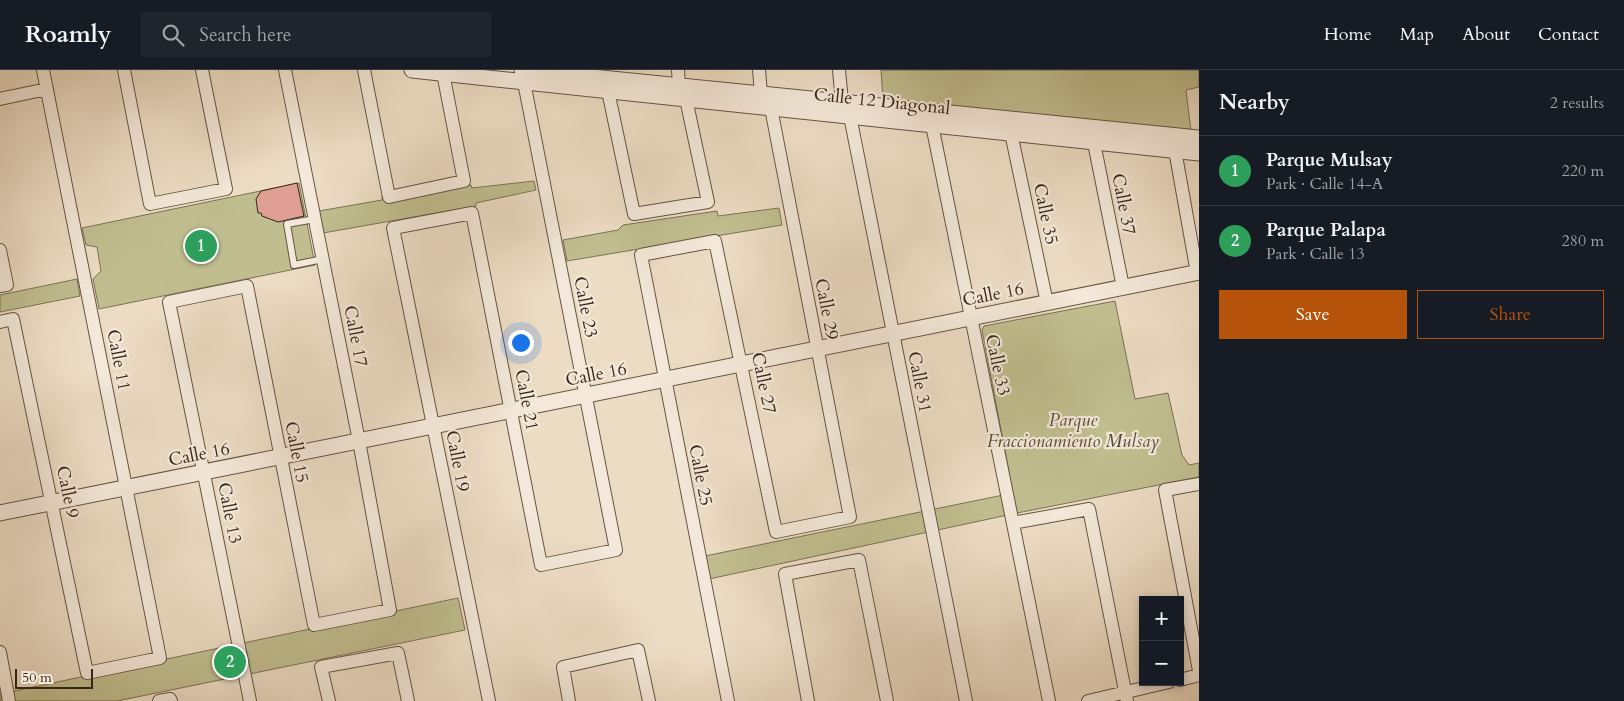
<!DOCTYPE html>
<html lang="en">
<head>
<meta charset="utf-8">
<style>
  body { margin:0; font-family:Cardo,serif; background:#20242c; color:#f1f3f6 }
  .controls { position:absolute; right:15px; bottom:15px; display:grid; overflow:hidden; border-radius:0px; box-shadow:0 2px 8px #0003 }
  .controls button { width:45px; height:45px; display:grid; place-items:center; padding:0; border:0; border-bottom:1px solid #363941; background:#171b24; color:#f1f3f6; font:25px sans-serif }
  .scale { position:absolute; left:15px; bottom:12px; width:78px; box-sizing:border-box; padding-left:5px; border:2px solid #372618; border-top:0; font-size:14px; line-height:18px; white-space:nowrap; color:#372618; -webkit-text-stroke:4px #f3e8d9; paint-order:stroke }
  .you { position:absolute; left:520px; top:272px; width:18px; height:18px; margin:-12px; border:4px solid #fff; border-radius:50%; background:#1a73e8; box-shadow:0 0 0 8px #1a73e833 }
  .badge { display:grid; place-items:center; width:32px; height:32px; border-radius:50%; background:#b45309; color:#fff; font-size:16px; font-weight:700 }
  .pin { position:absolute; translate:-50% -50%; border:2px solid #fff; box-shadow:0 1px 5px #0006 }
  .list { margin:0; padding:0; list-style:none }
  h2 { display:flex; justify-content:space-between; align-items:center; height:65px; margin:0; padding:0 20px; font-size:21px }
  h2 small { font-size:16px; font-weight:400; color:#9ea1a6 }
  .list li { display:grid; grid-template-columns:32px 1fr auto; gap:15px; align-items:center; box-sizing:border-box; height:70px; padding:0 20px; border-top:1px solid #363941 }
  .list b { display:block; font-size:19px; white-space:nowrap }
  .list p { margin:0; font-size:16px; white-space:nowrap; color:#9ea1a6 }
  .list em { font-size:16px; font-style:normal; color:#9ea1a6 }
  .actions { display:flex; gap:10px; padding:15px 20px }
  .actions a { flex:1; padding:11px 0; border:1px solid #b45309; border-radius:0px; text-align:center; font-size:18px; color:#b45309 }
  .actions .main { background:#b45309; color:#fff }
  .icon { flex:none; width:28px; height:28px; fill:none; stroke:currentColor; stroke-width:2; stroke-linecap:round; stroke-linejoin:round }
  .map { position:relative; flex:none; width:1199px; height:631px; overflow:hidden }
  header { display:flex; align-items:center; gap:30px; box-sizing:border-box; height:70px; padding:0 25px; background:#171b24; border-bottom:1px solid #363941 }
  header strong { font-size:24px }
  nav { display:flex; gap:28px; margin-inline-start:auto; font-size:18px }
  .search { width:350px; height:45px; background:#20242c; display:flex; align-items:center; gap:12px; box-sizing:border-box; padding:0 18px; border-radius:0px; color:#9ea1a6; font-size:19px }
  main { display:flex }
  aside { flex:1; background:#171b24 }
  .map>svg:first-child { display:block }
  .green { fill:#c0be8f; stroke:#7c7254 }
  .building { fill:#df9f94; stroke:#372618 }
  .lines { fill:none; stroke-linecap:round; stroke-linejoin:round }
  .service-casing { stroke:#645443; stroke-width:8 }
  .minor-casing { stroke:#645443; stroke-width:14 }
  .tertiary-casing { stroke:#645443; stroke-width:17 }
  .service { stroke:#f3e8d9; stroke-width:6 }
  .minor { stroke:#f3e8d9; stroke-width:12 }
  .tertiary { stroke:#f3e8d9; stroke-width:15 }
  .labels { text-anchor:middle; stroke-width:4.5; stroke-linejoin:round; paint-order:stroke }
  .street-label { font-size:18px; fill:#372618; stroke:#f3e8d9 }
  .park-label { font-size:18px; font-style:italic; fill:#594c36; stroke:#f3e8d9 }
</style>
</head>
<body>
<header>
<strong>Roamly</strong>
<div class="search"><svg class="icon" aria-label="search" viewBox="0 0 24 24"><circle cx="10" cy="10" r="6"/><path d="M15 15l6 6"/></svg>Search here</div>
<nav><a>Home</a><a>Map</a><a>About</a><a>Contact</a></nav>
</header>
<main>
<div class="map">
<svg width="1199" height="631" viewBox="0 0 1199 631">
  <rect width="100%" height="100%" fill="#ecdcc4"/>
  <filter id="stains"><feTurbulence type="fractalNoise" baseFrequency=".004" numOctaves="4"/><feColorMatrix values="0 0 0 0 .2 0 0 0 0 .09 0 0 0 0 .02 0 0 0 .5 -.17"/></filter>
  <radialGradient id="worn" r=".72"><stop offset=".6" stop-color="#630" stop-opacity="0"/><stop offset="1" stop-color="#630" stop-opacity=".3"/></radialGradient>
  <path class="green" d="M881,0H1199V17L1186,20L1191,61L883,30Z
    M534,111L536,120L476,133V136L323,163L319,141L382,130V126L471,115L472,118Z
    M299,113L315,195L99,239L93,209L101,201L97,177L86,175L82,158Z
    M779,138L782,155L567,191L563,170L618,160L623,155L717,141L718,146Z
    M77,209L80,226L0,242V225Z
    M1115,231L1135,329L1168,323L1182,385L1189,395L1199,393V407L1017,443L709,509L705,486L1013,423L982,260L984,256Z
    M458,528L465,560L117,631H0V624Z"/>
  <path class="building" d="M297,113L304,146L278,152L262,146L261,143H258L256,129L261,121Z"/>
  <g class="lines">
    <g class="service-casing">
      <path id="service" d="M315,149L287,154L294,195L323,189"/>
    </g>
    <g class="minor-casing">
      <path id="minor" d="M124,0L150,134L226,119L202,0
        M364,0L389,127L464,111L443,3
        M678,0L679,16
        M759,0L761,24
        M839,0L842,32L850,46L966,631
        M608,21L634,144L708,132L686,29
        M0,29L47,19
        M932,55L1049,631
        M1011,63L1047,233
        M1092,63L1123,217
        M1175,80L1197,203
        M0,180L7,215L0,216
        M0,252L13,249L87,603L160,588L43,0
        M1199,414L1165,420L1199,601
        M1013,453L1089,439L1127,631
        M0,582L9,631
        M1180,610L1199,605
        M159,631L170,629L171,631
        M250,631L169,232L247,216L314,555L390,540L359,371L285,0
        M329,631L321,597L398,583L408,631
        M489,631L393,158L472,143L541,495L616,480L522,2
        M569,631L563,597L638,580L649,631
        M728,631L641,185L715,171L776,462L850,447L771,38
        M808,631L785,504L859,490L887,631
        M1088,631L1169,612"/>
    </g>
    <g class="tertiary-casing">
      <path id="tertiary" d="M412,0L1199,83
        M522,0L1199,68
        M0,443L1199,202"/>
    </g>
    <use href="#service" class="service"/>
    <use href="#minor" class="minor"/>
    <use href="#tertiary" class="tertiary"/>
  </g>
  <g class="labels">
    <g class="street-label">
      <text transform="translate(882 31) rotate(6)" y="6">Calle 12 Diagonal</text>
      <text transform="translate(1124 134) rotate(79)" y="6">Calle 37</text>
      <text transform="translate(1046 144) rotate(78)" y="6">Calle 35</text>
      <text transform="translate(993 224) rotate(-11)" y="6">Calle 16</text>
      <text transform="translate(586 237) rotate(79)" y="6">Calle 23</text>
      <text transform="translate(827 239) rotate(79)" y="6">Calle 29</text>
      <text transform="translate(356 266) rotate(79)" y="6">Calle 17</text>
      <text transform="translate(119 290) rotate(79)" y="6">Calle 11</text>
      <text transform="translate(998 295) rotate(78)" y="6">Calle 33</text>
      <text transform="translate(596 304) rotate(-11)" y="6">Calle 16</text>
      <text transform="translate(920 312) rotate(79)" y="6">Calle 31</text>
      <text transform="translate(764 313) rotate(78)" y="6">Calle 27</text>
      <text transform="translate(527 330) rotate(79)" y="6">Calle 21</text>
      <text transform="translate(297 382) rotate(79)" y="6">Calle 15</text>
      <text transform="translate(199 384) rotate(-11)" y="6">Calle 16</text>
      <text transform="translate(458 391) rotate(79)" y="6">Calle 19</text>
      <text transform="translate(701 405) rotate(79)" y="6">Calle 25</text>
      <text transform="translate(68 422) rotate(78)" y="6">Calle 9</text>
      <text transform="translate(230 443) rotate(79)" y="6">Calle 13</text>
    </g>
    <g class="park-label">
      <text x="1073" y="356">Parque<tspan x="1073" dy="21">Fraccionamiento Mulsay</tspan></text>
    </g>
  </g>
  <rect width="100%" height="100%" filter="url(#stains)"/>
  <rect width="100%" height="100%" fill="url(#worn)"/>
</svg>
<div class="controls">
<button>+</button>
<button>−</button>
</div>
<div class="scale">50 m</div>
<div class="you"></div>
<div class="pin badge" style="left:201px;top:176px;background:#2e9e5b">1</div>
<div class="pin badge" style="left:230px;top:592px;background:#2e9e5b">2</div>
</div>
<aside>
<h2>Nearby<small>2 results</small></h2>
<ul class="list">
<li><span class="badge" style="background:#2e9e5b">1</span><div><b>Parque Mulsay</b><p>Park · Calle 14-A</p></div><em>220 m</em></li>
<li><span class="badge" style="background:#2e9e5b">2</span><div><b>Parque Palapa</b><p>Park · Calle 13</p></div><em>280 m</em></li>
</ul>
<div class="actions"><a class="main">Save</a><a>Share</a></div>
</aside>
</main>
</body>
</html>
